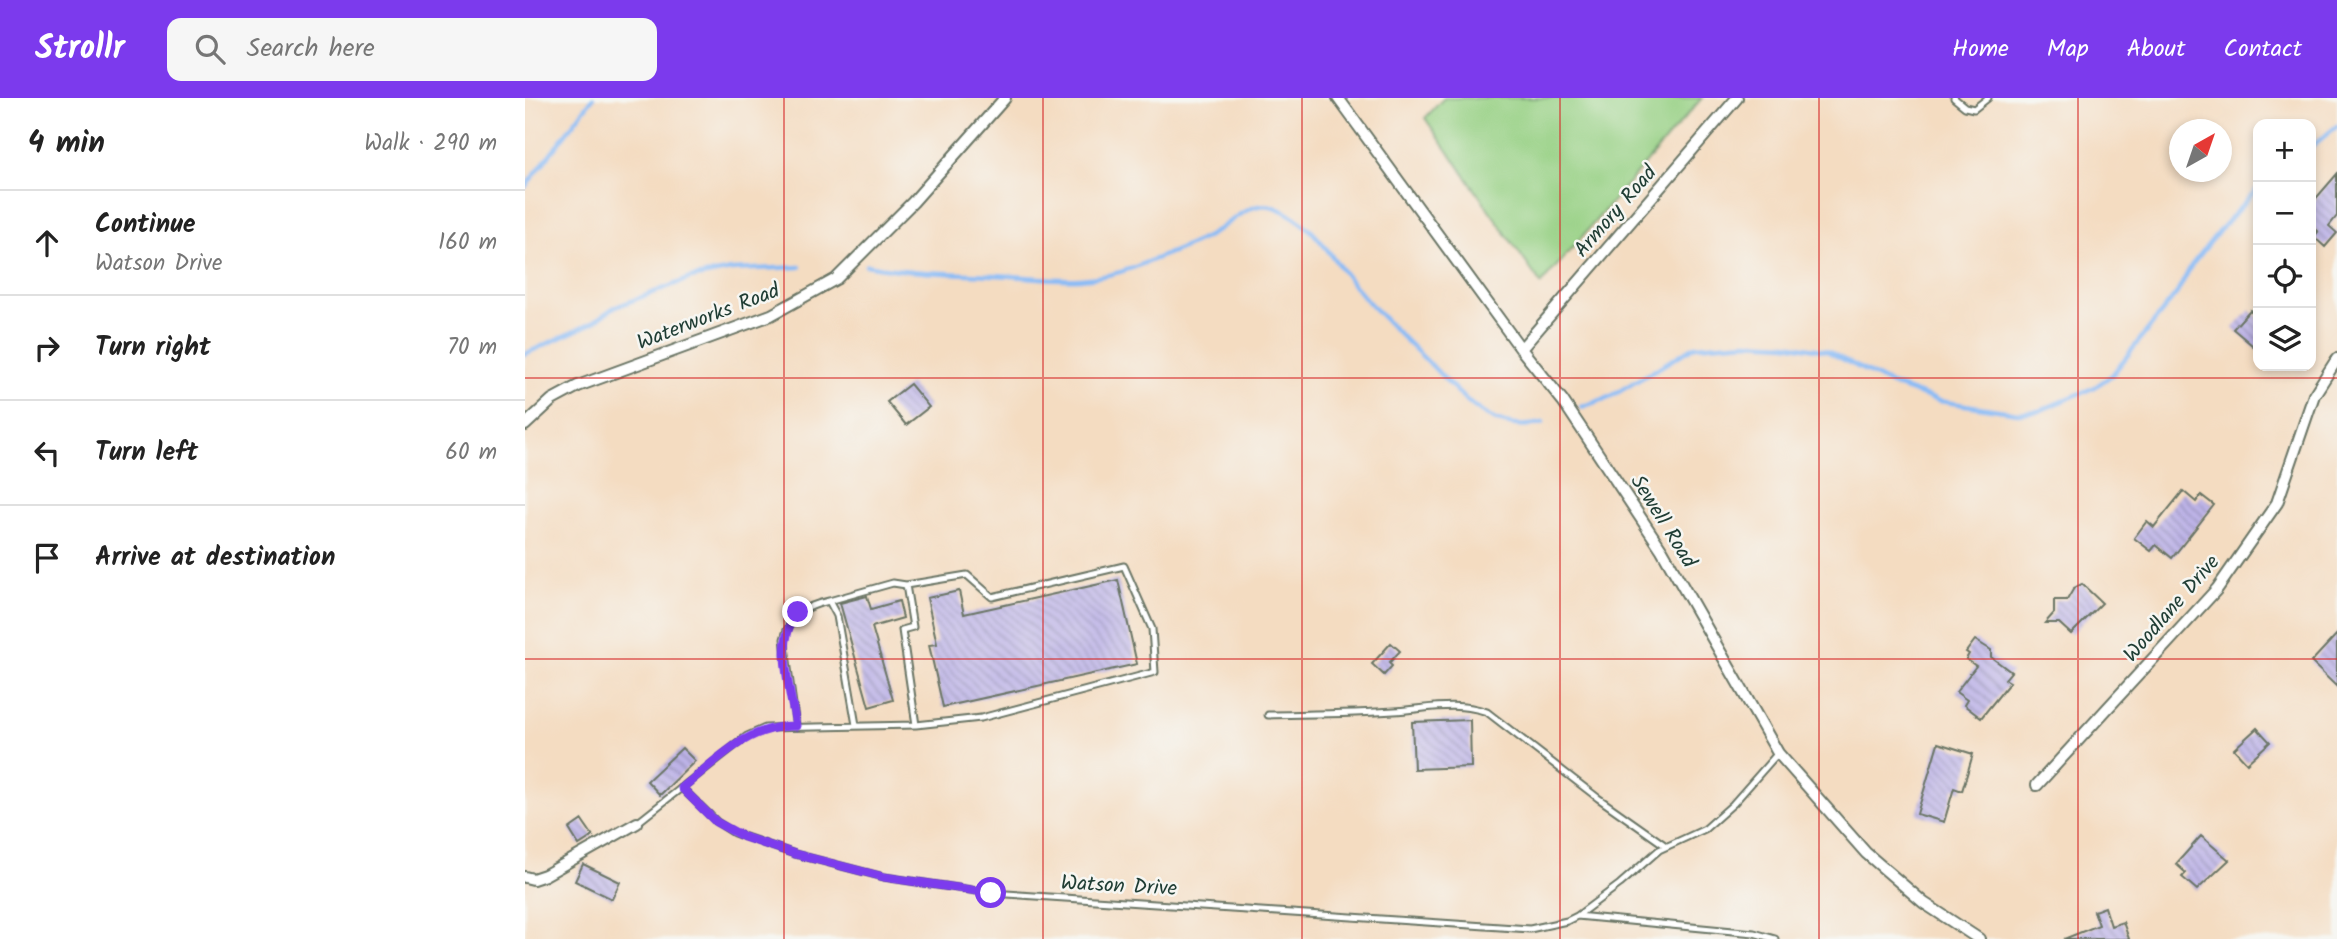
<!DOCTYPE html>
<html lang="en">
<head>
<meta charset="utf-8">
<style>
  body { margin:0; font-family:Kalam,sans-serif; background:#f6f6f6; color:#222 }
  .controls { position:absolute; right:21px; top:21px; display:grid; overflow:hidden; border-radius:14px; box-shadow:0 4px 10px #0003 }
  .controls button { width:63px; height:63px; display:grid; place-items:center; padding:0; border:0; border-bottom:2px solid #e0e0e0; background:#fff; color:#222; font:35px sans-serif }
  .compass { position:absolute; left:1644px; top:21px; width:63px; height:63px; border-radius:50%; background:#fff; box-shadow:0 4px 10px #0003; rotate:40deg }
  .stop { position:absolute; width:21px; height:21px; margin:-16px; border:5px solid #7c3aed; border-radius:50%; background:#fff }
  .stop.end { background:#7c3aed; border-color:#fff; box-shadow:0 2px 7px #0008 }
  .list { margin:0; padding:0; list-style:none }
  h2 { display:flex; justify-content:space-between; align-items:center; height:91px; margin:0; padding:0 28px; font-size:30px }
  h2 small { font-size:23px; font-weight:400; color:#767676 }
  .list li { display:grid; grid-template-columns:46px 1fr auto; gap:21px; align-items:center; box-sizing:border-box; height:105px; padding:0 28px; border-top:2px solid #e0e0e0 }
  .list b { display:block; font-size:26px; white-space:nowrap }
  .list p { margin:0; font-size:23px; white-space:nowrap; color:#767676 }
  .list em { font-size:23px; font-style:normal; color:#767676 }
  .icon { flex:none; width:38px; height:38px; fill:none; stroke:currentColor; stroke-width:2; stroke-linecap:round; stroke-linejoin:round }
  .map { position:relative; flex:none; width:1812px; height:841px; overflow:hidden }
  header { display:flex; align-items:center; gap:42px; box-sizing:border-box; height:98px; padding:0 35px; background:#7c3aed; color:#fff }
  header strong { font-size:33px }
  nav { display:flex; gap:38px; margin-inline-start:auto; font-size:24px }
  .search { width:490px; height:63px; background:#f6f6f6; display:flex; align-items:center; gap:18px; box-sizing:border-box; padding:0 24px; border-radius:14px; color:#767676; font-size:26px }
  main { display:flex }
  aside { flex:1; background:#fff }
  .map>svg:first-child { display:block }
  .park { fill:#96d083; stroke:#5a865c; stroke-width:2 }
  .lines { fill:none; stroke-linecap:round; stroke-linejoin:round }
  .stream { stroke:#89bbf6; stroke-width:4.5 }
  .building { fill:url(#building-back-hatch) }
  .service-casing { stroke:#6a7565; stroke-width:9 }
  .minor-casing { stroke:#6a7565; stroke-width:14 }
  .service { stroke:#fff; stroke-width:5 }
  .minor { stroke:#fff; stroke-width:10 }
  .route { stroke:#7c3aed; stroke-width:9 }
  .grid { fill:none; stroke:#d62828; stroke-width:2; stroke-opacity:0.55 }
  .labels { text-anchor:middle; stroke-width:5; stroke-linejoin:round; paint-order:stroke }
  .street-label { font-size:21px; fill:#1f3d34; stroke:#f6f6f2 }
</style>
</head>
<body>
<header>
<strong>Strollr</strong>
<div class="search"><svg class="icon" aria-label="search" viewBox="0 0 24 24"><circle cx="10" cy="10" r="6"/><path d="M15 15l6 6"/></svg>Search here</div>
<nav><a>Home</a><a>Map</a><a>About</a><a>Contact</a></nav>
</header>
<main>
<aside>
<h2>4 min<small>Walk · 290 m</small></h2>
<ul class="list">
<li><svg class="icon" aria-label="ahead" viewBox="0 0 24 24"><path d="M12 20V5M6 11l6-6 6 6"/></svg><div><b>Continue</b><p>Watson Drive</p></div><em>160 m</em></li>
<li><svg class="icon" aria-label="right" viewBox="0 0 24 24"><path d="M7 20v-9h11M14 6l5 5-5 5"/></svg><div><b>Turn right</b></div><em>70 m</em></li>
<li><svg class="icon" aria-label="left" viewBox="0 0 24 24"><path d="M17 20v-9H6M10 6l-5 5 5 5"/></svg><div><b>Turn left</b></div><em>60 m</em></li>
<li><svg class="icon" aria-label="arrive" viewBox="0 0 24 24"><path d="M6 21V4h12l-3 4 3 4H6"/></svg><div><b>Arrive at destination</b></div></li>
</ul>
</aside>
<div class="map">
<svg width="1812" height="841" viewBox="0 0 1812 841">
  <defs>
    <pattern id="building-back-hatch" width="6" height="6" patternUnits="userSpaceOnUse" patternTransform="scale(1.75)"><rect width="6" height="6" fill="#bdb3e7"/><path d="M-1 5l2 2M0 0l6 6M5-1l2 2" fill="none" stroke="#9993bc"/></pattern>
  </defs>
  <rect width="100%" height="100%" fill="#f6f6f2"/>
  <filter id="ink" filterUnits="userSpaceOnUse"><feTurbulence type="fractalNoise" baseFrequency=".0143" numOctaves="2"/><feDisplacementMap in="SourceGraphic" scale="14" xChannelSelector="R" yChannelSelector="G"/><feConvolveMatrix kernelMatrix="1 2 1 2 8 2 1 2 1" color-interpolation-filters="sRGB"/></filter>
  <filter id="wash" filterUnits="userSpaceOnUse"><feTurbulence type="fractalNoise" baseFrequency=".00686" numOctaves="4" result="noise"/><feDisplacementMap in="SourceGraphic" scale="28" xChannelSelector="R" yChannelSelector="G"/><feGaussianBlur stdDeviation="1.57" result="paint"/><feColorMatrix in="noise" values="0 0 0 0 0 0 0 0 0 0 0 0 0 0 0 0 0 1.4 0 .05"/><feComposite in="paint" operator="in"/></filter>
  <g filter="url(#wash)">
    <rect width="100%" height="100%" fill="#f4dcc1"/>
    <path class="park" d="M919,0H1177L1016,186L900,20Z"/>
    <g class="lines">
      <path class="stream" d="M1786,49L1812,28
        M0,89L68,0
        M341,167C384,175 425,175 468,177C522,179 557,189 610,169C631,160 663,149 683,138C701,129 726,100 749,109C791,125 803,156 830,189C852,215 876,238 900,261C935,294 963,339 1018,325
        M0,256L67,225L88,210L166,180L206,172L275,169
        M1056,309L1085,299L1170,248L1222,244L1262,246L1302,253L1365,286L1414,303L1493,315L1514,313L1570,289L1587,277L1652,195L1666,168L1698,128L1733,90"/>
    </g>
    <g id="blocks">
      <path class="building" d="M1812,76V118L1804,128L1812,135L1800,149L1789,139L1793,134L1786,128V106Z
        M1725,212L1733,219V252L1708,231Z
        M385,286L404,309L381,327L362,304Z
        M1658,393L1671,404L1676,397L1689,407L1647,460L1631,447L1626,453L1609,440L1622,423L1629,429Z
        M593,482L612,566L418,609L404,547L412,546L402,500L434,493L439,516Z
        M1557,486L1577,505L1546,536L1534,525H1520L1529,515V502H1542L1549,490Z
        M342,498L346,511L374,503L378,520L347,529L368,602L344,609L315,505Z
        M1812,536V589L1786,564Z
        M1450,542L1466,552V559L1486,574L1480,581L1485,584L1456,620L1439,607L1442,602L1431,594L1451,568L1441,561L1444,556L1441,554Z
        M866,545L875,553L864,565L867,568L859,577L847,566Z
        M945,622L946,669L889,671L887,624Z
        M1732,630L1745,644L1722,665L1709,651Z
        M1413,645L1448,656L1437,693L1429,690L1419,724L1392,716Z
        M157,650L170,663L135,697L122,683Z
        M57,722L68,738L54,747L44,731Z
        M1676,738L1704,762L1672,792L1657,779L1661,775L1651,766Z
        M58,766L95,784L87,801L50,783Z
        M1580,809L1586,828L1598,824L1604,841H1539L1574,827L1569,813Z"/>
    </g>
  </g>
  <g filter="url(#ink)">
    <use href="#blocks" fill-opacity="0" stroke="#6a7565" stroke-width="2"/>
    <g class="lines">
      <g class="service-casing">
        <path id="service" d="M1429,0L1440,9L1449,11L1463,0
          M304,503L368,485L381,487L388,529L377,532L391,627
          M743,617C785,616 827,616 869,613C902,611 930,603 962,614L1073,700L1141,748
          M271,628L259,541C265,516 281,508 304,503L312,518L331,627
          M157,690L192,724L209,735L270,756L359,779L466,795L1005,831L1042,823L1052,818L1095,786L1134,752L1180,731L1208,706L1253,655
          M112,725L222,638L240,630L391,627L456,620L630,574L627,531L599,468L467,499L442,477L381,487
          M1052,818L1229,835L1250,841"/>
      </g>
      <g class="minor-casing">
        <path id="minor" d="M813,0L996,251L1038,303L1137,452L1253,655L1341,755L1399,805L1454,841
          M996,251L1212,0
          M0,327L27,302L53,288L246,217L311,181L388,104L480,0
          M1512,687L1692,491L1752,405L1789,297L1812,261
          M0,779L8,781L20,777L112,725"/>
      </g>
      <use href="#service" class="service"/>
      <use href="#minor" class="minor"/>
    </g>
  </g>
  <g class="lines" filter="url(#ink)">
    <path class="route" d="M273,514C248,543 266,593 271,628C223,627 192,662 157,690L191,724L219,739L270,756L359,779L466,795"/>
  </g>
  <path class="grid" d="M259,0V841M518,0V841M777,0V841M1035,0V841M1294,0V841M1553,0V841M0,280H1812M0,561H1812"/>
  <g class="labels">
    <g class="street-label">
      <text transform="translate(1090 113) rotate(-49)" y="7">Armory Road</text>
      <text transform="translate(183 218) rotate(-21)" y="7">Waterworks Road</text>
      <text transform="translate(1139 423) rotate(58)" y="7">Sewell Road</text>
      <text transform="translate(1646 510) rotate(-49)" y="7">Woodlane Drive</text>
      <text transform="translate(594 787) rotate(3)" y="7">Watson Drive</text>
    </g>
  </g>
</svg>
<div class="controls">
<button>+</button>
<button>−</button>
<button><svg class="icon" aria-label="locate" viewBox="0 0 24 24"><circle cx="12" cy="12" r="6"/><path d="M12 2v4M12 18v4M2 12h4M18 12h4"/></svg></button>
<button><svg class="icon" aria-label="layers" viewBox="0 0 24 24"><path d="M12 4l9 5-9 5-9-5zM3 14l9 5 9-5"/></svg></button>
</div>
<svg class="compass" viewBox="-18 -18 36 36"><path d="M0-13l5 13h-10z" fill="#e53935"/><path d="M0 13l5-13h-10z" fill="#767676"/></svg>
<div class="stop" style="left:466px;top:795px"></div>
<div class="stop end" style="left:273px;top:514px"></div>
</div>
</main>
</body>
</html>
